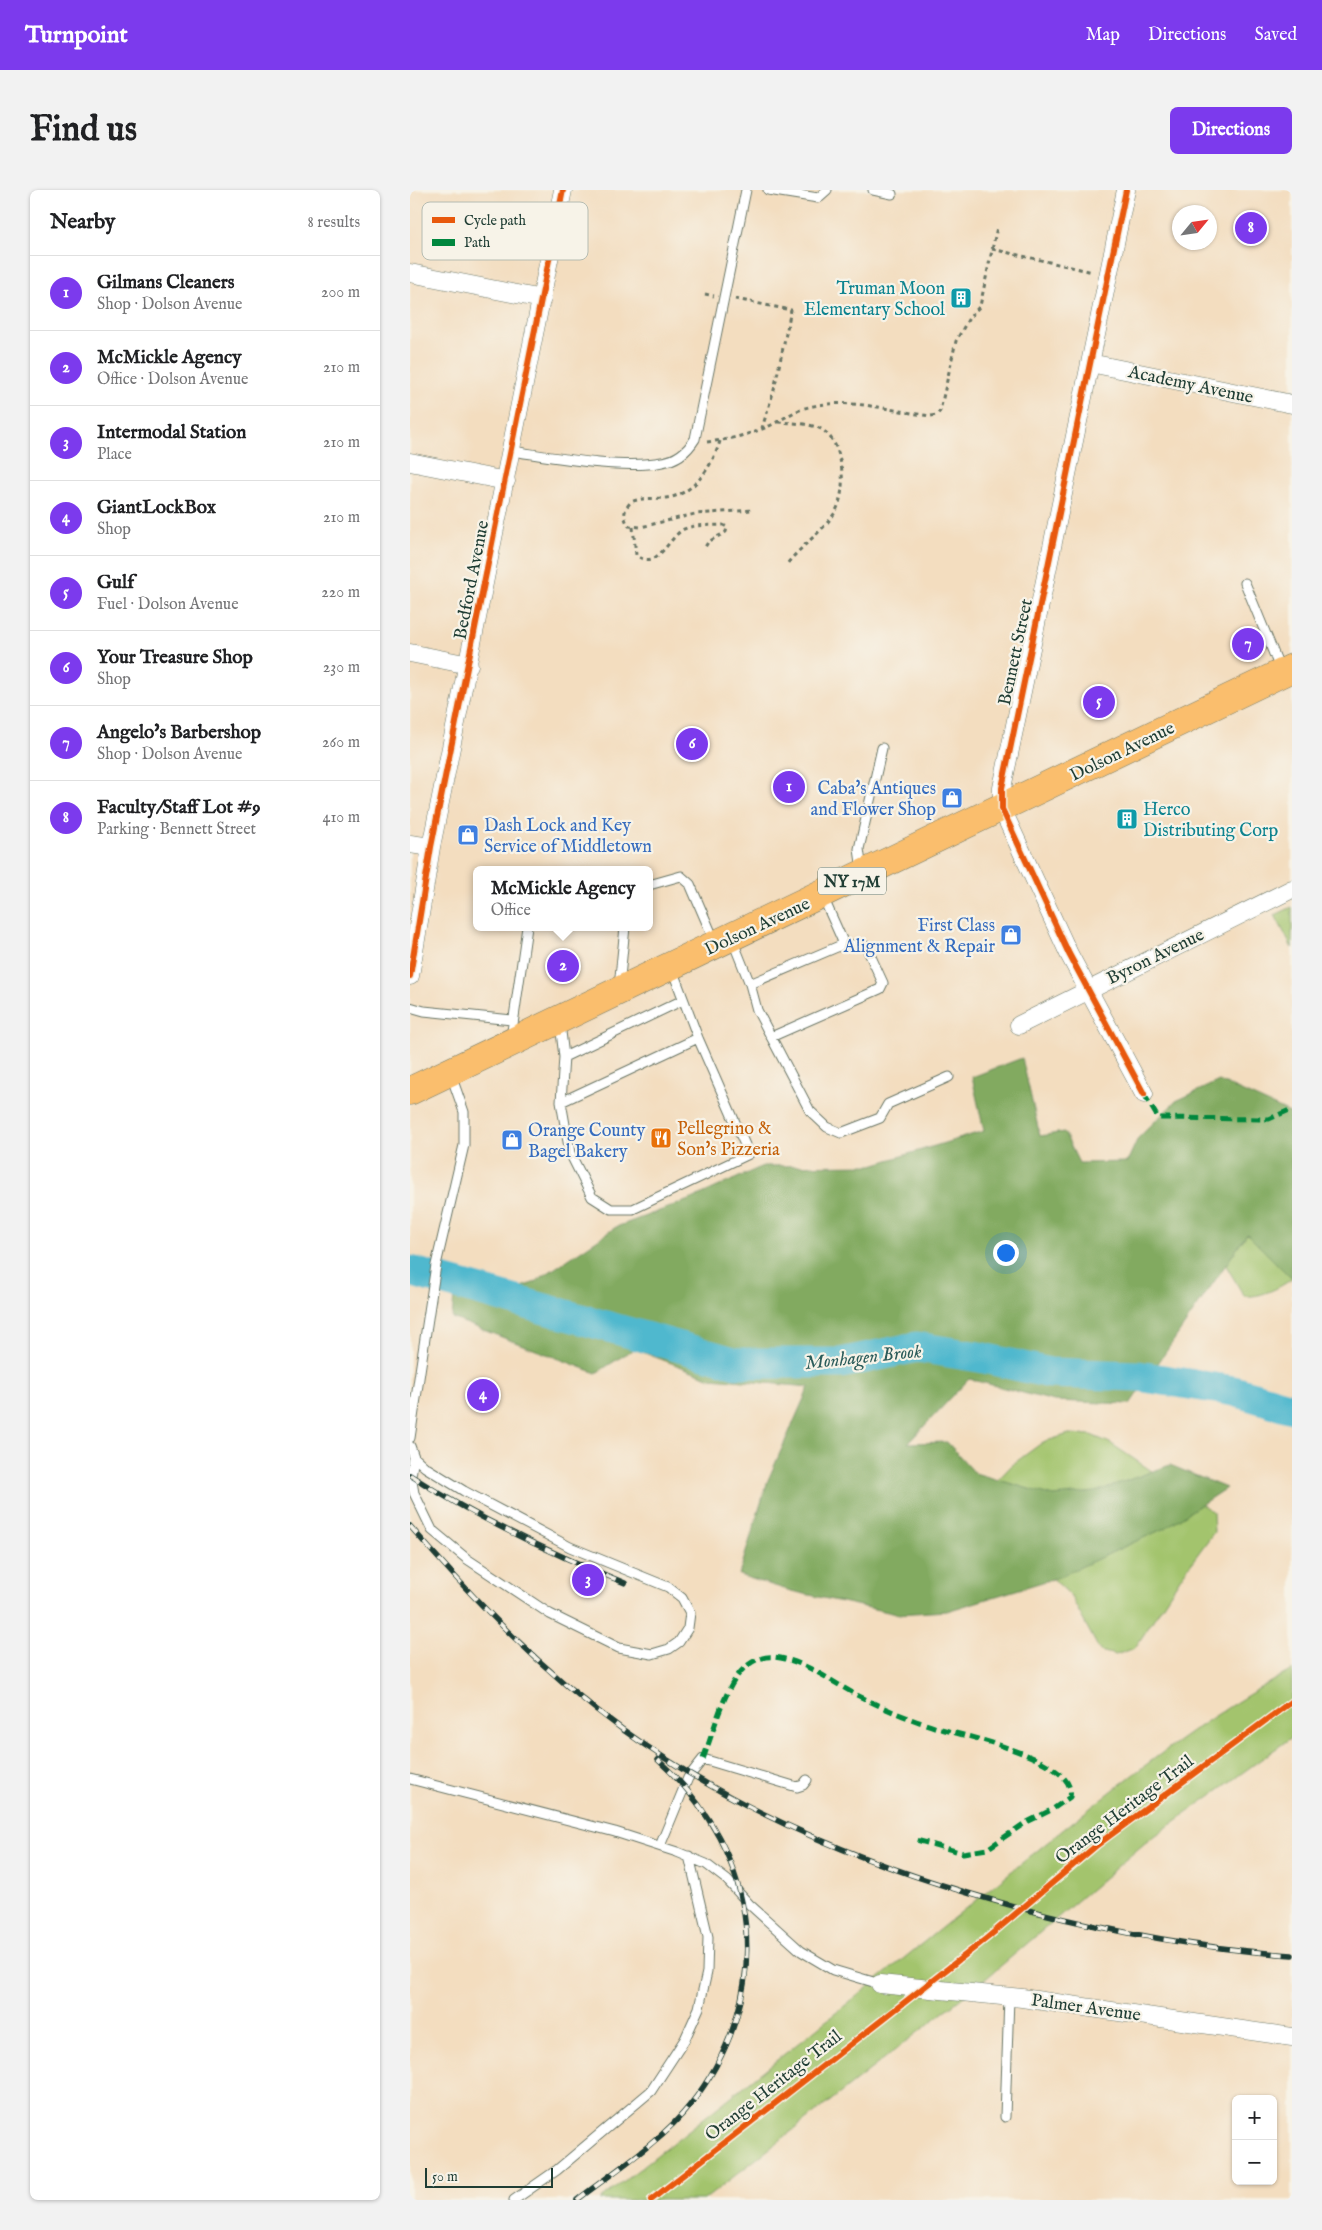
<!DOCTYPE html>
<html lang="en">
<head>
<meta charset="utf-8">
<style>
  body { margin:0; font-family:"IM FELL English",serif; background:#f2f2f2; color:#202124 }
  .controls { position:absolute; right:15px; bottom:15px; display:grid; overflow:hidden; border-radius:8px; box-shadow:0 1px 4px #0004 }
  .controls button { width:45px; height:45px; display:grid; place-items:center; padding:0; border:0; border-bottom:1px solid #e0e0e0; background:#fff; color:#202124; font:25px sans-serif }
  .compass { position:absolute; left:762px; top:15px; width:45px; height:45px; border-radius:50%; background:#fff; box-shadow:0 1px 4px #0004; rotate:61deg }
  .scale { position:absolute; left:15px; bottom:12px; width:128px; box-sizing:border-box; padding-left:5px; border:2px solid #1f3d34; border-top:0; font-size:14px; line-height:18px; white-space:nowrap; color:#1f3d34; -webkit-text-stroke:4px #f7f3e8; paint-order:stroke }
  .you { position:absolute; left:595px; top:1062px; width:18px; height:18px; margin:-12px; border:4px solid #fff; border-radius:50%; background:#1a73e8; box-shadow:0 0 0 8px #1a73e833 }
  .badge { display:grid; place-items:center; width:32px; height:32px; border-radius:50%; background:#7c3aed; color:#fff; font-size:16px; font-weight:700 }
  .pin { position:absolute; translate:-50% -50%; border:2px solid #fff; box-shadow:0 1px 5px #0006 }
  .popup { position:absolute; left:63px; top:676px; width:180px; height:65px; box-sizing:border-box; display:grid; place-content:center; border-radius:8px; background:#fff; filter:drop-shadow(0 1px 4px #0005); font-size:16px; white-space:nowrap; color:#757577 }
  .popup b { font-size:19px; color:#202124 }
  .popup::after { content:''; position:absolute; left:50%; top:100%; margin-left:-10px; border:10px solid transparent; border-top-color:#fff }
  .list { margin:0; padding:0; list-style:none }
  h2 { display:flex; justify-content:space-between; align-items:center; height:65px; margin:0; padding:0 20px; font-size:21px }
  h2 small { font-size:16px; font-weight:400; color:#757577 }
  .list li { display:grid; grid-template-columns:32px 1fr auto; gap:15px; align-items:center; box-sizing:border-box; height:75px; padding:0 20px; border-top:1px solid #e0e0e0 }
  .list b { display:block; font-size:19px; white-space:nowrap }
  .list p { margin:0; font-size:16px; white-space:nowrap; color:#757577 }
  .list em { font-size:16px; font-style:normal; color:#757577 }
  .map { position:relative; flex:none; width:882px; height:2010px; overflow:hidden; border-radius:8px }
  header { display:flex; align-items:center; gap:30px; box-sizing:border-box; height:70px; padding:0 25px; background:#7c3aed; color:#fff }
  header strong { font-size:24px }
  nav { display:flex; gap:28px; margin-inline-start:auto; font-size:18px }
  .intro { display:flex; align-items:center; justify-content:space-between; box-sizing:border-box; height:120px; padding:0 30px }
  h1 { margin:0; font-size:35px }
  .button { padding:12px 22px; border-radius:8px; background:#7c3aed; color:#fff; font-size:18px; font-weight:700 }
  main { display:flex; gap:30px; padding:0 30px }
  aside { flex:1; background:#fff; border-radius:8px; box-shadow:0 1px 4px #0004 }
  .map>svg:first-child { display:block }
  .green { fill:#a3c46d; stroke:#618050 }
  .forest { fill:#82aa60; stroke:#50744a }
  .lines { fill:none; stroke-linecap:round; stroke-linejoin:round }
  .river { stroke:#50b8ce; stroke-width:31 }
  .service-casing { stroke:#697565; stroke-width:11 }
  .minor-casing { stroke:#697565; stroke-width:19 }
  .primary-casing { stroke:#697565; stroke-width:29 }
  .path { stroke:#697565; stroke-width:3; stroke-dasharray:4 4; stroke-linecap:butt }
  .service { stroke:#fff; stroke-width:9 }
  .minor { stroke:#fff; stroke-width:18 }
  .primary { stroke:#fabe6d; stroke-width:28 }
  .rail-casing { stroke:#1f3d34; stroke-width:5.5 }
  .rail { stroke:#f7f3e8; stroke-width:4; stroke-dasharray:11; stroke-linecap:butt }
  .quiet { stroke:#00873e; stroke-width:5; stroke-dasharray:10 5; stroke-linecap:butt }
  .cycleway-casing { stroke:#f7f3e8; stroke-width:9 }
  .cycleway { stroke:#e8590c; stroke-width:6 }
  .labels { text-anchor:middle; stroke-width:4.5; stroke-linejoin:round; paint-order:stroke }
  .shield { fill:#f7f3e8; stroke:#60746a; stroke-width:1 }
  .shield-label { font-size:16px; font-weight:bold; fill:#1f3d34 }
  .culture-label { font-size:18px; fill:#0d838f; stroke:#f7f3e8; text-anchor:end }
  .street-label { font-size:18px; fill:#1f3d34; stroke:#f7f3e8 }
  .shop-label { font-size:18px; fill:#366cbe; stroke:#f7f3e8; text-anchor:end }
  .food-label { font-size:18px; fill:#c56008; stroke:#f7f3e8; text-anchor:start }
  .water-label { font-size:19px; font-style:italic; fill:#2b5c5a; stroke:#f7f3e8 }
  .key { fill:#f7f3e8; stroke:#b6bcb2; stroke-width:1 }
  .key-label { font-size:14px; fill:#1f3d34 }
</style>
</head>
<body>
<header>
<strong>Turnpoint</strong>
<nav><a>Map</a><a>Directions</a><a>Saved</a></nav>
</header>
<div class="intro"><h1>Find us</h1><a class="button">Directions</a></div>
<main>
<aside>
<h2>Nearby<small>8 results</small></h2>
<ul class="list">
<li><span class="badge">1</span><div><b>Gilmans Cleaners</b><p>Shop · Dolson Avenue</p></div><em>200 m</em></li>
<li><span class="badge">2</span><div><b>McMickle Agency</b><p>Office · Dolson Avenue</p></div><em>210 m</em></li>
<li><span class="badge">3</span><div><b>Intermodal Station</b><p>Place</p></div><em>210 m</em></li>
<li><span class="badge">4</span><div><b>GiantLockBox</b><p>Shop</p></div><em>210 m</em></li>
<li><span class="badge">5</span><div><b>Gulf</b><p>Fuel · Dolson Avenue</p></div><em>220 m</em></li>
<li><span class="badge">6</span><div><b>Your Treasure Shop</b><p>Shop</p></div><em>230 m</em></li>
<li><span class="badge">7</span><div><b>Angelo's Barbershop</b><p>Shop · Dolson Avenue</p></div><em>260 m</em></li>
<li><span class="badge">8</span><div><b>Faculty/Staff Lot #9</b><p>Parking · Bennett Street</p></div><em>410 m</em></li>
</ul>
</aside>
<div class="map">
<svg width="882" height="2010" viewBox="0 0 882 2010">
  <rect width="100%" height="100%" fill="#f7f3e8"/>
  <filter id="ink" filterUnits="userSpaceOnUse"><feTurbulence type="fractalNoise" baseFrequency=".02" numOctaves="2"/><feDisplacementMap in="SourceGraphic" scale="10" xChannelSelector="R" yChannelSelector="G"/><feConvolveMatrix kernelMatrix="1 2 1 2 8 2 1 2 1" color-interpolation-filters="sRGB"/></filter>
  <filter id="wash" filterUnits="userSpaceOnUse"><feTurbulence type="fractalNoise" baseFrequency=".0096" numOctaves="4" result="noise"/><feDisplacementMap in="SourceGraphic" scale="20" xChannelSelector="R" yChannelSelector="G"/><feGaussianBlur stdDeviation="1.12" result="paint"/><feColorMatrix in="noise" values="0 0 0 0 0 0 0 0 0 0 0 0 0 0 0 0 0 1.4 0 .05"/><feComposite in="paint" operator="in"/></filter>
  <g filter="url(#wash)">
    <rect width="100%" height="100%" fill="#f3ddbf"/>
    <path class="green" d="M882,717V758L865,725Z
      M751,947L882,1089C869,1098 850,1108 834,1106L749,962Z
      M659,1244L681,1245L700,1253L803,1322L804,1342L773,1384L725,1458L706,1465L690,1461L660,1405L594,1341L585,1293L603,1274L633,1252Z
      M882,1480V1547L735,1653L572,1792L294,2010H190C320,1908 449,1805 577,1701C675,1623 771,1539 882,1480Z"/>
    <path class="forest" d="M612,868L630,946L654,942L669,973L717,972L728,948L766,911L809,891L882,924V1089L837,1044L720,1214L644,1211L559,1189L498,1253L537,1252L565,1283L643,1306L685,1302L760,1275L816,1298L757,1337L649,1387L537,1421L487,1424L381,1401L329,1385L358,1290L399,1197L301,1188L224,1159L186,1183L42,1128L44,1105L52,1103L81,1107L123,1093L206,1037L279,1010L353,976L462,975L574,941L562,887Z"/>
    <g class="lines">
      <path class="river" d="M0,1081L327,1173H431L507,1157L569,1167L640,1183L728,1186L824,1201L882,1218"/>
    </g>
  </g>
  <g filter="url(#ink)">
    <g class="lines">
      <g class="service-casing">
        <path id="service" d="M358,0L408,8L417,0
          M463,0L482,4
          M102,261C143,267 212,280 252,272C267,270 277,262 285,249L336,0
          M835,393L871,481
          M452,680L449,659L472,558
          M239,695L271,686L280,694L305,752
          M322,749L340,794L434,754L413,707
          M340,794L347,820L400,921L417,937L431,943L470,928L478,914L539,887
          M211,797L210,787L215,737
          M0,817L14,821L102,830
          M150,833L154,867L151,912L160,963L182,1007L201,1019H223L339,964L288,848L262,779
          M361,847L470,799L473,793L456,756L434,754
          M101,848L117,737
          M154,867L273,810
          M151,912L288,848
          M0,1248L26,1075L54,955V922L41,885
          M0,1256L4,1267L15,1277L54,1301L160,1357L258,1397L272,1408L280,1423L278,1438L269,1452L259,1459L242,1464L209,1458L140,1424L57,1369L22,1340L4,1303L1,1286L4,1267
          M0,1589L205,1642L267,1662L296,1674L317,1690L339,1714L391,1761L423,1780L470,1794
          M250,1656L278,1588L293,1569L387,1597L393,1595L397,1590
          M595,1927L599,1807
          M104,2010L147,1980L241,1901L275,1849L289,1818L297,1782L298,1747L279,1666"/>
      </g>
      <g class="minor-casing">
        <path id="minor" d="M716,0L592,598V619L659,764L734,904
          M0,83L132,109
          M680,173L882,214
          M0,272L96,291
          M0,463L59,475
          M0,654L21,657
          M0,786L21,657L153,0
          M609,835L882,699
          M470,1794L612,1808L882,1847"/>
      </g>
      <g class="primary-casing">
        <path id="primary" d="M0,901L882,478"/>
      </g>
      <path class="path" d="M582,59L683,82
        M295,104L304,106
        M325,109L381,120L364,200L352,238
        M368,232C381,233 397,233 409,238C435,250 438,303 424,324C411,343 391,356 377,374
        M310,251C303,275 284,305 256,308C244,309 232,307 221,312C214,319 212,327 219,336L231,337L285,324L342,320
        M297,252C318,250 338,245 357,237C371,231 384,220 399,217C439,207 481,221 521,226L527,225L530,221L546,151L559,128L570,116L587,37
        M223,337L226,365C248,382 258,347 274,339C286,334 300,336 313,335L317,337L316,342L298,352L294,359"/>
      <use href="#service" class="service"/>
      <use href="#minor" class="minor"/>
      <use href="#primary" class="primary"/>
      <g class="rail-casing">
        <path id="rail" d="M0,1285C68,1329 140,1363 215,1393
          M0,1336C64,1410 132,1481 212,1539C335,1628 476,1683 622,1721C708,1743 794,1759 882,1765
          M167,2010C202,1983 253,1950 280,1915C367,1805 352,1663 248,1570"/>
      </g>
      <use href="#rail" class="rail"/>
      <path class="quiet" d="M734,904L748,928L859,929L882,919
        M293,1569C303,1543 312,1506 328,1485C336,1474 351,1465 364,1467C398,1471 423,1494 453,1508C481,1522 511,1534 542,1542C567,1549 668,1571 660,1607L643,1619L615,1633L577,1659L553,1663L503,1649"/>
      <g class="cycleway-casing">
        <path id="cycleway" d="M716,0L592,598V619L659,764L734,904
          M0,786L21,657L153,0
          M241,2010L577,1748L687,1655L882,1511"/>
      </g>
      <use href="#cycleway" class="cycleway"/>
    </g>
  </g>
  <defs>
    <g id="building-square" transform="scale(1.125)"><rect x="-9" y="-9" width="18" height="18" rx="4" fill="#0f9aa8" stroke="#f7f3e8"/><path d="M-4-6H4V6H1V3H-1V6H-4ZM-2.5-4.3h1.7v1.8h-1.7ZM.8-4.3h1.7v1.8H.8ZM-2.5-1h1.7V.8h-1.7ZM.8-1h1.7V.8H.8Z" fill="#fff"/></g>
    <g id="shop-square" transform="scale(1.125)"><rect x="-9" y="-9" width="18" height="18" rx="4" fill="#3f7fe0" stroke="#f7f3e8"/><path d="M-5-2.5h2.3a2.7 3.5 0 0 1 5.4 0H5L5.5 6h-11ZM-1.5-2.5h3a1.5 2.3 0 0 0-3 0Z" fill="#fff"/></g>
    <g id="restaurant-square" transform="scale(1.125)"><rect x="-9" y="-9" width="18" height="18" rx="4" fill="#e8710a" stroke="#f7f3e8"/><path d="M-5-6h1v4h1v-4h1v4h1v-4h1v5L-1.5 .5V6h-2V.5L-5-1ZM5-6V6H3V1.5H1.5Q1.5-4 5-6Z" fill="#fff"/></g>
  </defs>
  <g fill-rule="evenodd">
    <use href="#building-square" x="551" y="108"/>
    <use href="#shop-square" x="542" y="608"/>
    <use href="#building-square" x="717" y="629"/>
    <use href="#shop-square" x="58" y="645"/>
    <use href="#shop-square" x="601" y="745"/>
    <use href="#restaurant-square" x="251" y="948"/>
    <use href="#shop-square" x="102" y="950"/>
  </g>
  <g class="labels">
    <rect class="shield" x="408" y="677.5" width="68" height="27" rx="4"/>
    <g class="shield-label">
      <text x="442" y="697">NY 17M</text>
    </g>
    <g class="culture-label">
      <text x="535" y="104">Truman Moon<tspan x="535" dy="21">Elementary School</tspan></text>
      <text x="733" y="625" text-anchor="start">Herco<tspan x="733" dy="21">Distributing Corp</tspan></text>
    </g>
    <g class="street-label">
      <text transform="translate(781 194) rotate(12)" y="6">Academy Avenue</text>
      <text transform="translate(61 390) rotate(-79)" y="6">Bedford Avenue</text>
      <text transform="translate(605 462) rotate(-78)" y="6">Bennett Street</text>
      <text transform="translate(712 561) rotate(-26)" y="6">Dolson Avenue</text>
      <text transform="translate(347 736) rotate(-25)" y="6">Dolson Avenue</text>
      <text transform="translate(745 766) rotate(-26)" y="6">Byron Avenue</text>
      <text transform="translate(714 1619) rotate(-37)" y="6">Orange Heritage Trail</text>
      <text transform="translate(676 1817) rotate(8)" y="6">Palmer Avenue</text>
      <text transform="translate(363 1895) rotate(-38)" y="6">Orange Heritage Trail</text>
    </g>
    <g class="shop-label">
      <text x="526" y="604">Caba's Antiques<tspan x="526" dy="21">and Flower Shop</tspan></text>
      <text x="74" y="641" text-anchor="start">Dash Lock and Key<tspan x="74" dy="21">Service of Middletown</tspan></text>
      <text x="585" y="741">First Class<tspan x="585" dy="21">Alignment &amp; Repair</tspan></text>
      <text x="118" y="946" text-anchor="start">Orange County<tspan x="118" dy="21">Bagel Bakery</tspan></text>
    </g>
    <g class="food-label">
      <text x="267" y="944">Pellegrino &amp;<tspan x="267" dy="21">Son's Pizzeria</tspan></text>
    </g>
    <g class="water-label">
      <text transform="translate(453 1166) rotate(-6)" y="7">Monhagen Brook</text>
    </g>
  </g>
  <rect x="12" y="12" width="166" height="58" rx="8" class="key"/>
  <rect x="22" y="27" width="23" height="6" fill="#e8590c"/>
  <rect x="22" y="49" width="23" height="7" fill="#00873e"/>
  <g class="key-label">
    <text x="54" y="35">Cycle path</text>
    <text x="54" y="57">Path</text>
  </g>
</svg>
<div class="controls">
<button>+</button>
<button>−</button>
</div>
<svg class="compass" viewBox="-18 -18 36 36"><path d="M0-13l5 13h-10z" fill="#e53935"/><path d="M0 13l5-13h-10z" fill="#757577"/></svg>
<div class="scale">50 m</div>
<div class="you"></div>
<div class="pin badge" style="left:379px;top:597px">1</div>
<div class="pin badge" style="left:153px;top:776px">2</div>
<div class="popup"><b>McMickle Agency</b>Office</div>
<div class="pin badge" style="left:178px;top:1390px">3</div>
<div class="pin badge" style="left:73px;top:1205px">4</div>
<div class="pin badge" style="left:689px;top:512px">5</div>
<div class="pin badge" style="left:282px;top:554px">6</div>
<div class="pin badge" style="left:838px;top:454px">7</div>
<div class="pin badge" style="left:841px;top:38px">8</div>
</div>
</main>
</body>
</html>
